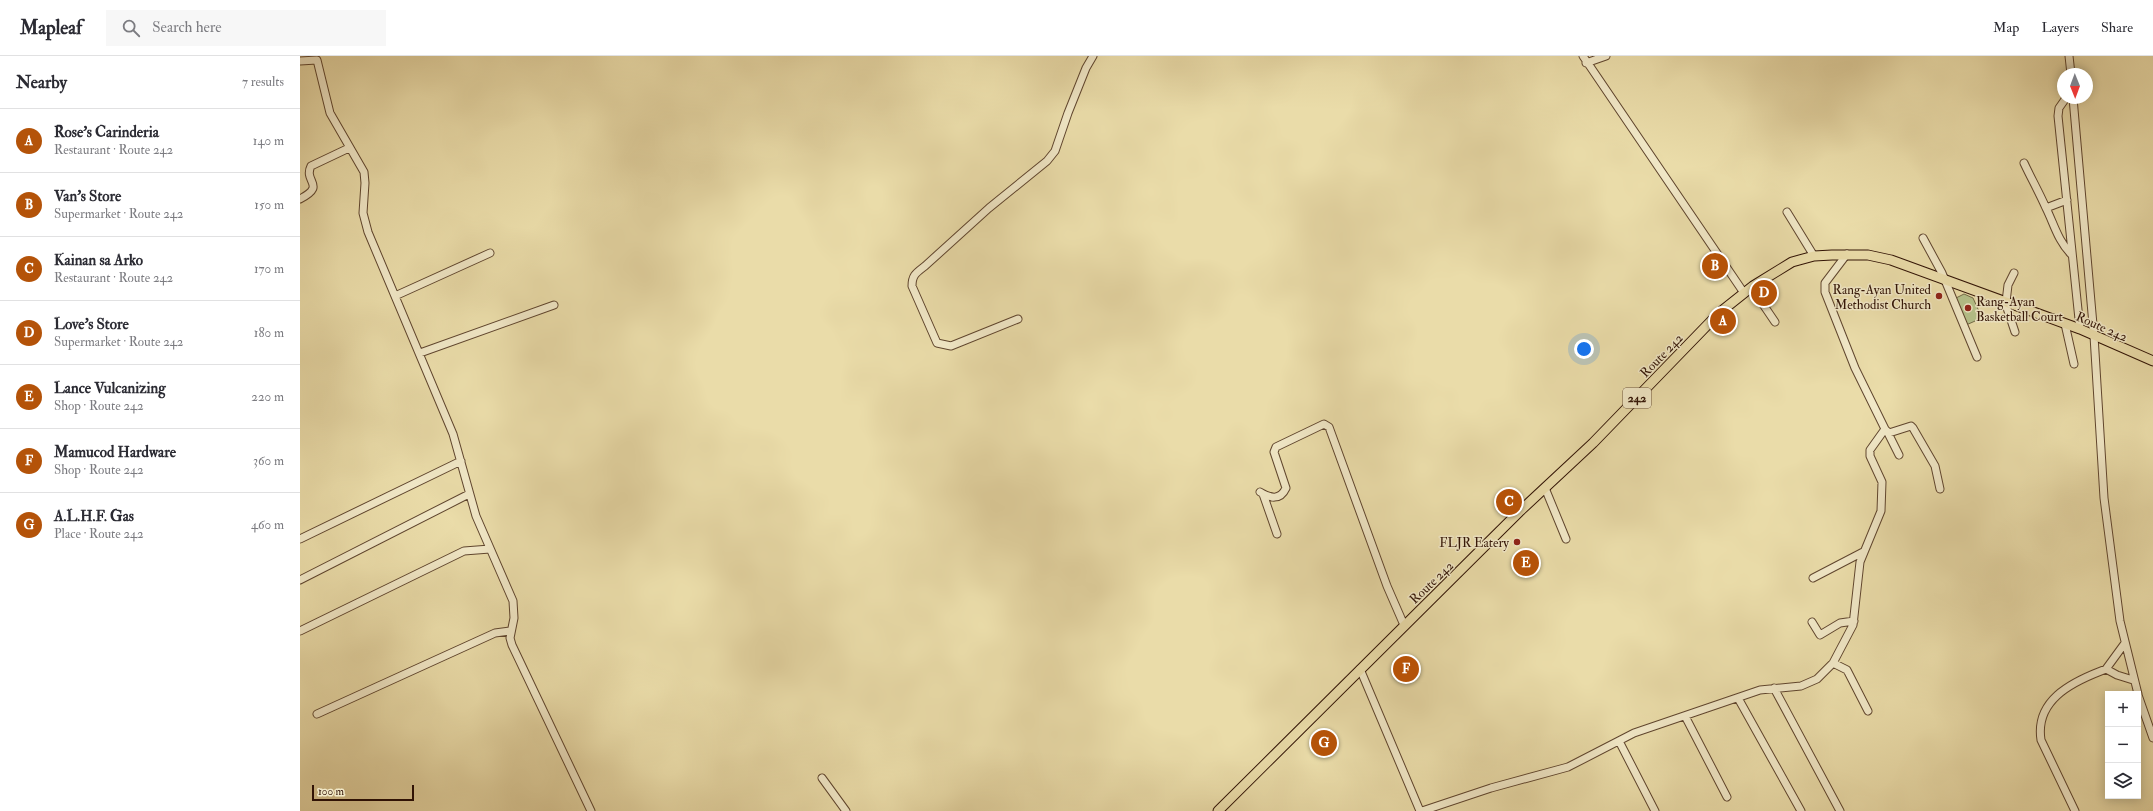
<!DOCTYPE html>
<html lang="en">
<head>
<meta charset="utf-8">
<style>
  body { margin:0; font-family:"IM FELL Double Pica",serif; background:#f7f7f7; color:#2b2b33 }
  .controls { position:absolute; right:12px; bottom:12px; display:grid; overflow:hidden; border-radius:0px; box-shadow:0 2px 10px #0003 }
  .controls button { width:36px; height:36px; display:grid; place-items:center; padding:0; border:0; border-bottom:1px solid #e1e1e2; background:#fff; color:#2b2b33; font:20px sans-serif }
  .compass { position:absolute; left:1757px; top:12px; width:36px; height:36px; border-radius:50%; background:#fff; box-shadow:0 2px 10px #0003; rotate:179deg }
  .scale { position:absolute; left:12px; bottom:10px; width:102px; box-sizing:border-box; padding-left:4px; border:2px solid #311305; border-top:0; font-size:11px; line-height:14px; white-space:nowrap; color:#311305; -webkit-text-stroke:3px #f1e8c7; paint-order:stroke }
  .you { position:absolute; left:1284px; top:293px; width:14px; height:14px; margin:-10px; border:3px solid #fff; border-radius:50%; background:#1a73e8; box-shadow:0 0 0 6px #1a73e833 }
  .badge { display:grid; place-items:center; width:26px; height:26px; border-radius:50%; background:#b45309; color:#fff; font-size:13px; font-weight:700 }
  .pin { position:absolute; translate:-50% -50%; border:2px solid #fff; box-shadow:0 1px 4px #0006 }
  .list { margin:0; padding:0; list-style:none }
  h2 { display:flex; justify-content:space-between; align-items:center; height:52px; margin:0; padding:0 16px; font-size:17px }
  h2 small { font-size:13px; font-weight:400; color:#7c7c81 }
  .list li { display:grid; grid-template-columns:26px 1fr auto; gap:12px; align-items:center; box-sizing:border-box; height:64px; padding:0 16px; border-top:1px solid #e1e1e2 }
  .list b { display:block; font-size:15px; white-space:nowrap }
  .list p { margin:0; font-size:13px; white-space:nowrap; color:#7c7c81 }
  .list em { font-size:13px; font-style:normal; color:#7c7c81 }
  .icon { flex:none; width:22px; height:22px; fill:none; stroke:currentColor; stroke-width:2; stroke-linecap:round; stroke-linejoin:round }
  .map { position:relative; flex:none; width:1853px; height:755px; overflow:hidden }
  header { display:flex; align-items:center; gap:24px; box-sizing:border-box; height:56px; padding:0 20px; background:#fff; border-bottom:1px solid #e1e1e2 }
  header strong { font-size:19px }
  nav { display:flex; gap:22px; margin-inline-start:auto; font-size:14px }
  .search { width:280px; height:36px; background:#f7f7f7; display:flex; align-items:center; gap:10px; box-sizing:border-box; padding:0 14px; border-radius:0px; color:#7c7c81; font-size:15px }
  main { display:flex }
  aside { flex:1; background:#fff }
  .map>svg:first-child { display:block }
  .green { fill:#b5c18a; stroke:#736a48 }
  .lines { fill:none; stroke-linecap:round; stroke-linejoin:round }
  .minor-casing { stroke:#5f452e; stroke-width:9 }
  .major-casing { stroke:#311305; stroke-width:11 }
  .minor { stroke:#f1e8c7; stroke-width:7 }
  .major { stroke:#eadca9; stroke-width:9 }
  .poi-dot { fill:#8f2418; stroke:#f1e8c7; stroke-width:1.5 }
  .labels { text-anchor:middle; stroke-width:3; stroke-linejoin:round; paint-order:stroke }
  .shield { fill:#f1e8c7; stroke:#6b533f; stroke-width:1 }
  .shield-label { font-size:12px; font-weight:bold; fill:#311305 }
  .poi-label { font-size:13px; fill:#311305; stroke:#f1e8c7; text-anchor:end }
  .street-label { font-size:13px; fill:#311305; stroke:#f1e8c7 }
</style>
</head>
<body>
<header>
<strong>Mapleaf</strong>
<div class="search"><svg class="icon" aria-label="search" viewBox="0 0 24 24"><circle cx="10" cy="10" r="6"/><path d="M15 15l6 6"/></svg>Search here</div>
<nav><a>Map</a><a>Layers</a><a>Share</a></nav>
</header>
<main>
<aside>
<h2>Nearby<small>7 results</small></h2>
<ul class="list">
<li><span class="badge">A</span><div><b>Rose's Carinderia</b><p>Restaurant · Route 242</p></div><em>140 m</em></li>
<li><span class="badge">B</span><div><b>Van's Store</b><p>Supermarket · Route 242</p></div><em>150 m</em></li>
<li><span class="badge">C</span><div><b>Kainan sa Arko</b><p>Restaurant · Route 242</p></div><em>170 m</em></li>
<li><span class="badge">D</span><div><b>Love's Store</b><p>Supermarket · Route 242</p></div><em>180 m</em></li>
<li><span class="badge">E</span><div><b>Lance Vulcanizing</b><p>Shop · Route 242</p></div><em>220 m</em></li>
<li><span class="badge">F</span><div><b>Mamucod Hardware</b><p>Shop · Route 242</p></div><em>360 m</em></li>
<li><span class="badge">G</span><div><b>A.L.H.F. Gas</b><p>Place · Route 242</p></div><em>460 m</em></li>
</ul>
</aside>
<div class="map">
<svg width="1853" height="755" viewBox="0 0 1853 755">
  <rect width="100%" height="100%" fill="#eadca9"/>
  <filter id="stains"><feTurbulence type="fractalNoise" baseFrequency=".005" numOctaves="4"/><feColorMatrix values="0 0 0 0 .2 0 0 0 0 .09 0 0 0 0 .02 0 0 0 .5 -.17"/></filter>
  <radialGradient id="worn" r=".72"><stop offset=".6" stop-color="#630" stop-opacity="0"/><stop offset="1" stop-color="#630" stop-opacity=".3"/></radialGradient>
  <path class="green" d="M1664,238L1673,242L1682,262L1666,269L1654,243Z"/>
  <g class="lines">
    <g class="minor-casing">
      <path id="minor" d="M1283,0L1444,237
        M1769,0L1771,18
        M0,5L17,4L30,57L64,116L65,127L63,157L68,176L153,378L176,460L213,545L214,562L210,582L212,589L291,755
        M1286,7L1306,0
        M1766,42L1759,52L1758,60L1780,273
        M1773,42L1794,280L1804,442L1820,565L1838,638
        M1724,107C1731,122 1739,136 1746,152C1754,168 1758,185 1771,198
        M0,143C27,129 3,126 11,110L49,92
        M1746,152L1767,144
        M1487,156L1514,200
        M1623,182L1642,217L1677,301
        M1452,232L1475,266
        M95,240L190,197
        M1705,246L1715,276
        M1706,246L1708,229L1714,217
        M718,263L651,290L637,287L612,230C612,219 616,217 625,210L689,152L747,105L755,95L768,57L786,12L793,0
        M1765,268L1774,308
        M120,297L254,249
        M1587,375L1599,399
        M1589,377L1611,370L1613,372L1635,410L1640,433
        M1245,432L1266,483
        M960,436C970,442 980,445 986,432L974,396L976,391L1024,368L1029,371L1087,530L1104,569
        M963,438L977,478
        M0,483L161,405
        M1513,522L1563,496
        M0,524L169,438
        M1512,566L1520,579L1540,567L1554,565
        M0,575L164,495L190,493
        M1533,607L1547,614L1568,655
        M1060,613L1120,755
        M1806,613L1825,587
        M1474,632L1540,755
        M1838,639L1853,682
        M1438,642L1501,755
        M17,658L195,577L210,575
        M1385,660L1427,741
        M1319,685L1355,755
        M522,722L546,755
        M1122,755L1191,732L1268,711L1334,677L1460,634L1501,630L1517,623L1533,607L1553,569L1560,506L1581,455L1582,426L1570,400V394L1585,373L1555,312L1525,236V227L1547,198
        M1775,755L1741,684C1735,645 1770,627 1801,615L1806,613L1817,619L1833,624"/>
    </g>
    <g class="major-casing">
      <path id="major" d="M918,755L1219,456L1293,387L1419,257L1453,230L1492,206L1514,200L1532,199H1568L1591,204L1780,273L1853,305"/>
    </g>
    <use href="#minor" class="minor"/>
    <use href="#major" class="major"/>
  </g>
  <g class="poi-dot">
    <circle cx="1639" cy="240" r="4"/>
    <circle cx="1668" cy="252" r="4"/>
    <circle cx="1217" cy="486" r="4"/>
  </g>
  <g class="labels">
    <rect class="shield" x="1323" y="332" width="28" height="20" rx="3"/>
    <g class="shield-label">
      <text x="1337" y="346">242</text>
    </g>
    <g class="poi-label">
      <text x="1631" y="238">Rang-Ayan United<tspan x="1631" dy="15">Methodist Church</tspan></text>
      <text x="1676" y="250" text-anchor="start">Rang-Ayan<tspan x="1676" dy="15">Basketball Court</tspan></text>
      <text x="1209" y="491">FLJR Eatery</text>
    </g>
    <g class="street-label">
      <text transform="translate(1802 270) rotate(24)" y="5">Route 242</text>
      <text transform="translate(1361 299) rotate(-46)" y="5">Route 242</text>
      <text transform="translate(1131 526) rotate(-44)" y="5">Route 242</text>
    </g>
  </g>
  <rect width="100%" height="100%" filter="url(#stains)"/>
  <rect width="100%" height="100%" fill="url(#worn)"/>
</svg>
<div class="controls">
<button>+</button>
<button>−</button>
<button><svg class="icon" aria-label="layers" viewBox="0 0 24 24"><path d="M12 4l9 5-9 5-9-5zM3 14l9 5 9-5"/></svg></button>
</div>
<svg class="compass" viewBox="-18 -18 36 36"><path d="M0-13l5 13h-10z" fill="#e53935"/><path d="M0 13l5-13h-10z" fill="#7c7c81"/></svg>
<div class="scale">100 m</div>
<div class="you"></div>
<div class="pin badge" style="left:1423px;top:265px">A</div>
<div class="pin badge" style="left:1415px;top:210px">B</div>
<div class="pin badge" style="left:1209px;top:446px">C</div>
<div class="pin badge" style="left:1464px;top:237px">D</div>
<div class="pin badge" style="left:1226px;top:507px">E</div>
<div class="pin badge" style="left:1106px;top:613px">F</div>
<div class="pin badge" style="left:1024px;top:687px">G</div>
</div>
</main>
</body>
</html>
